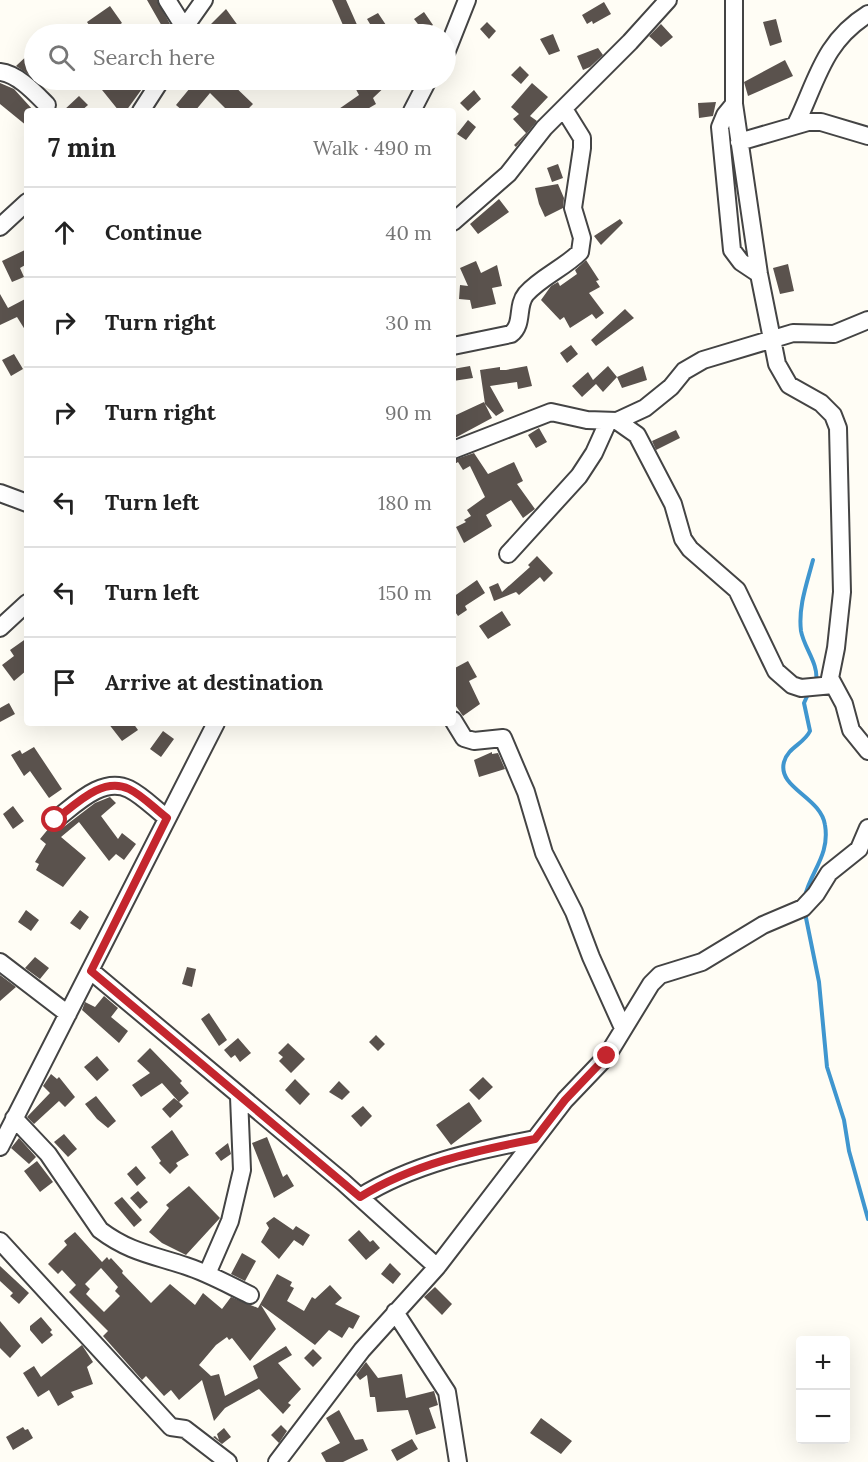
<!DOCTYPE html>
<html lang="en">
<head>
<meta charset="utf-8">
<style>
  body { margin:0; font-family:Lora,serif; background:#f6f6f6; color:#222 }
  .controls { position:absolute; right:18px; bottom:18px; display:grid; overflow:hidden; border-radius:6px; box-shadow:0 6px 24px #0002 }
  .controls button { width:54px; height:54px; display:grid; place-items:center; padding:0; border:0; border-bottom:2px solid #e0e0e0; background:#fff; color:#222; font:30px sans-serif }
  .stop { position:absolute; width:18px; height:18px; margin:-14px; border:4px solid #c4262e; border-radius:50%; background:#fff }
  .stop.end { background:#c4262e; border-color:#fff; box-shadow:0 2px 6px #0008 }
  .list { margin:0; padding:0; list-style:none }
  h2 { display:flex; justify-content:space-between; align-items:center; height:78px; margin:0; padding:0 24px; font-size:26px }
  h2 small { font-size:20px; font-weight:400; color:#767676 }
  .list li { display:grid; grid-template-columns:39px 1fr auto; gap:18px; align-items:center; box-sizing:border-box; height:90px; padding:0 24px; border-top:2px solid #e0e0e0 }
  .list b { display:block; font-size:22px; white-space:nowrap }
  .list em { font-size:20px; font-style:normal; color:#767676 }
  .icon { flex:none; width:33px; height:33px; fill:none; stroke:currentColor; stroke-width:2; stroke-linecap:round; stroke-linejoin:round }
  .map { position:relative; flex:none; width:868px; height:1462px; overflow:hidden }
  .search { position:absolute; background:#fff; box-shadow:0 6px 24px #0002; left:24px; top:24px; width:432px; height:66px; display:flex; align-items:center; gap:15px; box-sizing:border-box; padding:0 21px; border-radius:33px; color:#767676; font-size:22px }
  .panel { position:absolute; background:#fff; box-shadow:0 6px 24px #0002; left:24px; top:108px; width:432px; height:618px; border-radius:6px }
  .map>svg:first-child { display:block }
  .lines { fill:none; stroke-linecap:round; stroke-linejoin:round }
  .stream { stroke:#3f96cf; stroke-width:4 }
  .building { fill:#5a524d; fill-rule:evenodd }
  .minor-casing { stroke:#444; stroke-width:20 }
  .minor { stroke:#fff; stroke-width:16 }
  .route { stroke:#c4262e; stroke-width:8 }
</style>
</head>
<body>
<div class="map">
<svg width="868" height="1462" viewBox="0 0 868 1462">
  <rect width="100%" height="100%" fill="#fffdf5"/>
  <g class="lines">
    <path class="stream" d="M813,560C807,583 798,607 801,631C804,648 819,664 816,681
      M805,896C811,871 830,855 825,825C821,797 777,788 784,762C788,747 804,744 810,731L804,703L809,692
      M805,913L819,982L827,1067L844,1120L849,1151L868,1219"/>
  </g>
  <path class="building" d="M147,0H157L170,24L163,28Z
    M332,0H346L358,27L346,32Z
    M604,2L611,14L593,24L592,21L587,24L582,15Z
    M110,6L122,23L106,34H95L87,22Z
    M226,9L244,34H218L211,24Z
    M424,12L433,25L424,32L414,19Z
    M378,13L392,34H376L367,19Z
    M776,19L782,42L770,46L763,22Z
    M487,22L496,31L489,39L480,29Z
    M661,24L673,37L661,47L649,36Z
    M553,34L560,51L549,55L540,39Z
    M598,48L603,55L590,67L583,70L577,56Z
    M34,49V78L16,66Z
    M785,60L793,76L748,96L744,82Z
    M520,66L529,75L521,84L511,75Z
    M94,80H144L147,82L126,111H119Z
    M179,80H196L209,90L217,80H228L253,104L246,111H228L210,93L195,111H183L176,105L190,88Z
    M351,80H392L373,98L376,104L364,111H336L359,95Z
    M0,83L14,89L33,110L27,111V126L0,104Z
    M532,83L548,97L530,116L537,121L516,147L514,145L526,133L513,119L519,114L511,107Z
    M474,90L481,99L468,111L460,103Z
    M79,96L88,105L81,111H63Z
    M716,102L713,116L699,118L698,103Z
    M468,120L476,127L466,140L457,134Z
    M558,164L563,178L552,182L547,168Z
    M558,184L564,198L563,208L545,217L539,204L535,188Z
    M499,199L509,212L478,234L470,224Z
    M620,219L623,223L601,245L594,236Z
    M27,249V264L20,268L24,277L12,282L2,261Z
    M586,260L599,280L596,281L600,287L589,293L604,313L596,319L592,314L570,328L564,317L560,320L541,300L551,286L558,282L560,286L577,274L575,270Z
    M476,261L481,273L497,265L502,286L492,288L496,304L472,309L470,300L459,299L460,285L468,286L460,268Z
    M788,264L794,291L780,294L773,268Z
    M0,294L8,308L27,298V333L17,317L0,325Z
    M625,309L634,318L596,346L591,340Z
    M571,345L578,354L567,363L560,353Z
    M14,354L23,369L11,376L2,360Z
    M470,366L473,378L453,381V369Z
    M527,366L532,386L518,389L517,382L490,386L504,411L496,416L485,404L492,418L453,439V407L456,415L484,402L485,404L480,370L500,367V370H506Z
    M608,366L617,377L643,366L647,380L622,388L617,377L603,392L596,384L582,397L572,386L588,372L593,380Z
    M539,428L547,442L536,448L528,435Z
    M676,430L680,438L656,450L652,441Z
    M474,453L488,474L514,462L523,481L517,484L535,509L523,518L511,500L486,515L492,526L464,543L456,527L466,522L464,520L471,516L467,510L485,497L470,466L463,470L458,462L453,465V460Z
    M537,556L553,573L544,582L540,577L519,595L516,592L494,601L489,587L498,583L502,592L530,567L528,565Z
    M477,580L485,593L465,606L467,610L458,616L453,609V597Z
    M502,611L511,625L488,639L479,626Z
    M27,638V670L14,681L2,665L14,656L10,650Z
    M468,661L477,677L469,681L480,704L463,716L453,702V669Z
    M9,703L15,714L0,722V708Z
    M108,723H133L138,730L122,741Z
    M163,731L174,739L161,757L150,749Z
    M34,747L62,789L49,798L30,771L24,776L11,755L20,750L22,754Z
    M492,752V754L498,753L505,769L479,777L474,760Z
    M110,797L116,803L101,816L118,839L122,833L136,844L124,860L116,854L109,861L79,822L61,837L86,858L63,887L36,870L39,864L35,862L46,844L40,839L49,828L61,829L95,803Z
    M13,806L24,821L13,829L3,814Z
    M26,910L39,920L31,931L18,922Z
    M80,910L89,917L80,930L70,923Z
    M35,957L49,968L40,979L25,968Z
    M187,967L196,969L192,987L182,984Z
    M0,975L16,987L0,1001Z
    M104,996L118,1008L111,1017L128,1031L119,1043L82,1010L85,1002L95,1007Z
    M209,1013L227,1040L219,1046L201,1019Z
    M376,1035L385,1044L378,1051L369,1042Z
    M238,1038L251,1053L240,1062L235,1055L231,1058L224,1050Z
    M288,1043L305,1059L291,1073L279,1061L283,1057L278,1053Z
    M150,1048L182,1081L180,1083L189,1093L179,1102L183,1106L170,1118L162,1109L174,1098L179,1102L162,1083L141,1097L132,1085L150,1073L137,1061Z
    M97,1056L109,1070L97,1081L84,1067Z
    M51,1074L57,1079L59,1077L75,1097L65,1107L59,1101L34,1124L27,1117L50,1093L43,1086Z
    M483,1077L493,1087L479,1100L469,1090Z
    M295,1079L310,1094L300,1105L285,1090Z
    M339,1081L350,1092L342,1100L329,1092Z
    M96,1096L116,1121L108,1128L97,1119L85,1104Z
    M469,1102L482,1121L451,1145L436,1125Z
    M363,1106L372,1116L361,1127L351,1116Z
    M172,1130L189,1155L176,1163L178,1166L170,1174L159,1163L161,1161L151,1147Z
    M64,1134L77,1149L68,1157L54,1142Z
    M267,1137L283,1177L287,1174L294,1186L274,1198L252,1143Z
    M19,1138L36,1157L29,1164L11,1148Z
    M228,1143L231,1154L221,1161L215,1153Z
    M37,1161L53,1182L40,1192L24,1171Z
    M136,1166L146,1178L137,1186L127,1174Z
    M189,1186L220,1218L186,1255L162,1243L149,1232L169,1208L166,1205Z
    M138,1191L148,1202L140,1209L130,1198Z
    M122,1197L142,1220L134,1227L114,1203Z
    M274,1217L293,1230L296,1226L310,1235L303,1246L294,1240L279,1259L261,1242L269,1228L266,1223Z
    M359,1230L370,1242L373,1240L380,1248L366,1260L348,1240Z
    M75,1232L102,1262L107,1257L109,1260L111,1258L123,1271L122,1273L151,1303L170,1284L195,1305L203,1293L222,1309L231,1297L258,1308L277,1274L292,1282L290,1286L294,1288L287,1301L304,1311L312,1297L315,1299L330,1285L342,1298L335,1304L360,1316L353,1329L349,1327L342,1338L329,1330L315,1345L261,1305L276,1329L250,1361L232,1338L229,1340L227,1337L216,1345L199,1365L211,1376L219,1374L225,1396L258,1378L253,1366L286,1346L292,1355L278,1363L301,1389L288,1403L291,1405L283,1414L259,1389L225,1408L214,1421L202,1380L179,1400L171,1390L164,1396L146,1376L142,1380L103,1336L108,1331L69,1292L76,1285L62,1270L58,1274L48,1264L67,1245L64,1241ZM101,1268L118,1287L115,1291L120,1296L104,1312L86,1294L90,1289L85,1284Z
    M242,1253L256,1261L245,1281L231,1274Z
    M390,1263L401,1274L393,1284L381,1274Z
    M0,1266L29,1293L19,1304L10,1296L13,1293L0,1281Z
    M435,1287L452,1304L442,1315L424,1297Z
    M41,1317L52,1330L50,1332L53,1335L42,1344L30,1330V1326Z
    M0,1321L21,1346L10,1358L0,1348Z
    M82,1345L93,1362L87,1367L93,1384L71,1392L74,1397L58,1406L49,1390L38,1397L23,1373L34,1366L41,1377Z
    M313,1349L322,1358L313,1367L304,1358Z
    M366,1362L378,1378L402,1374L406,1398L434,1391L438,1405L429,1408L436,1428L416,1435L408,1410L377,1412L375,1397H370L367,1375L360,1380L356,1375Z
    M339,1410L355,1440L363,1439L368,1450L343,1462H326L321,1453L340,1443L326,1418Z
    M541,1418L572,1441L561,1454L530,1433Z
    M281,1425L287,1431L279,1443L271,1435Z
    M23,1427L25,1430L28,1429L33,1438L13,1450L6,1437Z
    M224,1428L231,1437L222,1444L213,1437L215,1436L219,1440L217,1434Z
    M412,1439L418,1449L397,1461L391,1450Z"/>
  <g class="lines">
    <g class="minor-casing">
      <path id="minor" d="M167,0L184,27
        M734,0V104L759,274L777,364L789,385L821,403L833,415L838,428L842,592L836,648L830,678L844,704L851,730L868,751
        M180,34L204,0
        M446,53L467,0
        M0,72C18,74 35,93 47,105
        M734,104L725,115L720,127L732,250L741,262L759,274
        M141,111L161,80
        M412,111L428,80
        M796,124C817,81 823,42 868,14
        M739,142L808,122H821L868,136
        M453,222L508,174L544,128L630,42L668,0
        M0,227L27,202
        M453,346L511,334C524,324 516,306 526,294C541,277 564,268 580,252L582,238L573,208L582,148V138L564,109
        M617,421L637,435L673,504L683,539L690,549L737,590L776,671L792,685L801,688L833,685
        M453,450L551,412L587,420L617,421L645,408L671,387L684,371L703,360L793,333L834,334L868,320
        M0,493L27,503
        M508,554L579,476L594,453L608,422
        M0,628L27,603
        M453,720L464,738L474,741L503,738L526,792L544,853L574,912L591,957L623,1028
        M55,820C75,805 102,776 129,789C143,796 155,809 167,818
        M0,962L68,1014
        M91,971L343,1182L437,1267
        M14,1118L48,1154L100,1230C129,1252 153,1255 186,1266C208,1273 229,1285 250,1295
        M0,1147L216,723
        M360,1197C413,1164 474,1151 535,1139
        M0,1241L171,1427L185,1429L228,1462
        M207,1274L230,1221L242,1170L239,1097
        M395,1312L447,1392L458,1462
        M277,1462L362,1350L437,1267L565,1100L607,1056L651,984L660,975L702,962L763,925L803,908L816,894L829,873L859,849L868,828"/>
    </g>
    <use href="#minor" class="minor"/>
  </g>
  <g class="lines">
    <path class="route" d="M55,820C75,805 102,776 129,789C142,795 155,809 167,818L91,971L360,1197C413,1164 474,1151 535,1139L565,1100L607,1056"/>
  </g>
</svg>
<div class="controls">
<button>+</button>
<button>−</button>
</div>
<div class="stop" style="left:55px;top:820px"></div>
<div class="stop end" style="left:607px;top:1056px"></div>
<div class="search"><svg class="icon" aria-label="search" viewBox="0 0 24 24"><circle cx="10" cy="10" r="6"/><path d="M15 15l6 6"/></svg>Search here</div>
<section class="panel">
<h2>7 min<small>Walk · 490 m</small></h2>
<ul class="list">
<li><svg class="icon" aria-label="ahead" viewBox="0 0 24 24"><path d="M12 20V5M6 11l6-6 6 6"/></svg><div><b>Continue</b></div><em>40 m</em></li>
<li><svg class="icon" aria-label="right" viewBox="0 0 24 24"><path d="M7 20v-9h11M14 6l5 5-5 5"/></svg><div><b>Turn right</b></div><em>30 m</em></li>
<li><svg class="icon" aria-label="right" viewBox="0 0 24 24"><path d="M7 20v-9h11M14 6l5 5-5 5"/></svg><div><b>Turn right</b></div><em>90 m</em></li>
<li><svg class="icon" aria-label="left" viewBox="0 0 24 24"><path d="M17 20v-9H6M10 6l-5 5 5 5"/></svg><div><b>Turn left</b></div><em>180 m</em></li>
<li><svg class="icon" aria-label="left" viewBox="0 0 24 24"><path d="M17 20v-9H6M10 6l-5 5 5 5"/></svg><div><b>Turn left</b></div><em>150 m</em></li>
<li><svg class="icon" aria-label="arrive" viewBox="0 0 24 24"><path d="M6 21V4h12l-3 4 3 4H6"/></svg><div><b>Arrive at destination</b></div></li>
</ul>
</section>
</div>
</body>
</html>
